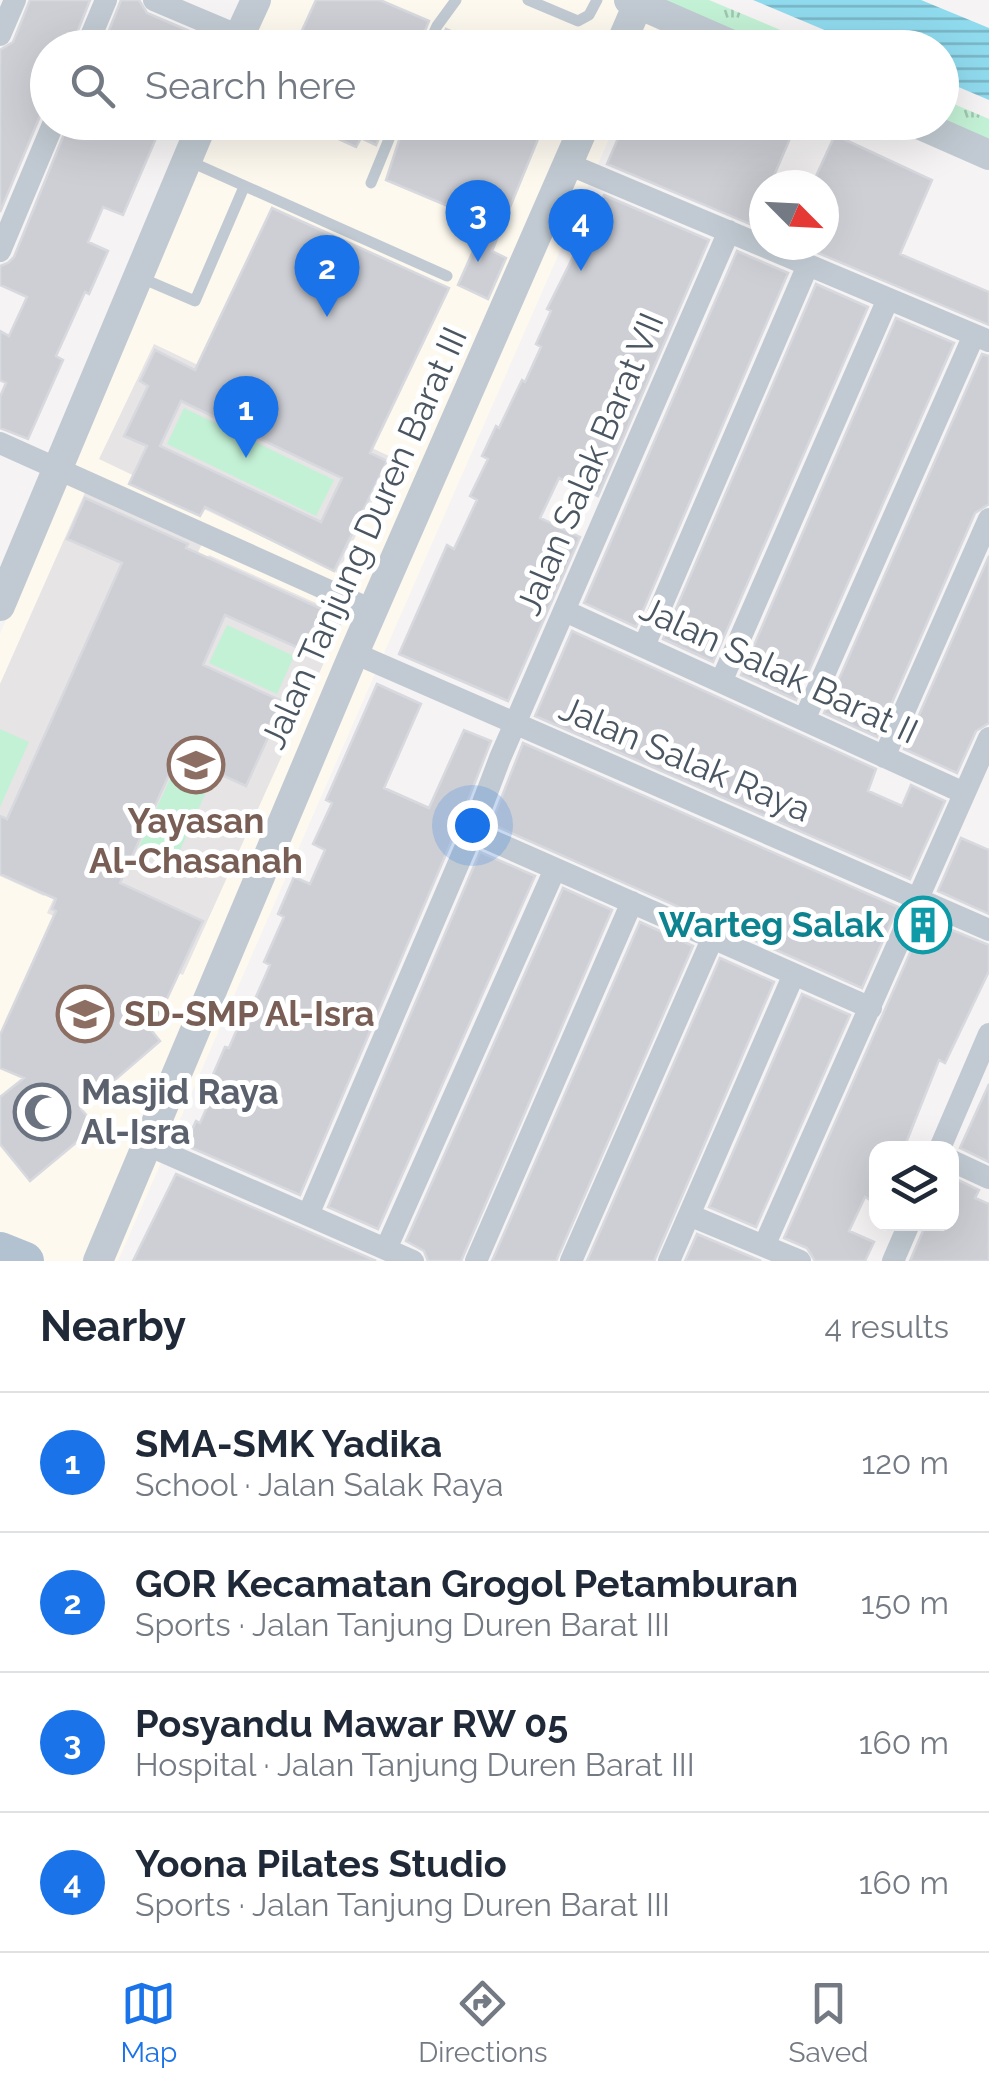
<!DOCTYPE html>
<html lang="en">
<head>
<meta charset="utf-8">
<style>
  body { margin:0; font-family:Raleway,sans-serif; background:#f6f6f7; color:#1f2937 }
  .controls { position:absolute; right:30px; bottom:30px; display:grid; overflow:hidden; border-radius:20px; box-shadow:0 10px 40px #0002 }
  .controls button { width:90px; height:90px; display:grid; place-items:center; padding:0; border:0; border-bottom:2px solid #e0e1e3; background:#fff; color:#1f2937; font:50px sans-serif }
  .compass { position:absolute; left:749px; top:170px; width:90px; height:90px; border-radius:50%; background:#fff; box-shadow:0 10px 40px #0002; rotate:114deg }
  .you { position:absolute; left:472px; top:825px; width:35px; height:35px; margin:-25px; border:8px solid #fff; border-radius:50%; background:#1a73e8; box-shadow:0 0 0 15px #1a73e833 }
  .badge { display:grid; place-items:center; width:65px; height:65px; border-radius:50%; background:#1a73e8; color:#fff; font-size:32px; font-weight:700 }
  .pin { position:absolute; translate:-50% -82px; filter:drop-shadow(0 2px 5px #0008) }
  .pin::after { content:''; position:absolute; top:52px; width:35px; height:30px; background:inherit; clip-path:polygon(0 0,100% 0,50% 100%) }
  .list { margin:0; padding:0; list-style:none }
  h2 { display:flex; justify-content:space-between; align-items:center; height:130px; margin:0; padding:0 40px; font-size:42px }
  h2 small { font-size:32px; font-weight:400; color:#747a83 }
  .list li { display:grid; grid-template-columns:65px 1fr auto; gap:30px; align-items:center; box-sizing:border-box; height:140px; padding:0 40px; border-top:2px solid #e0e1e3 }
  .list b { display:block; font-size:38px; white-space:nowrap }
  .list p { margin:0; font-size:32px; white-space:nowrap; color:#747a83 }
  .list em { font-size:32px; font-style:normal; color:#747a83 }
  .icon { flex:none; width:55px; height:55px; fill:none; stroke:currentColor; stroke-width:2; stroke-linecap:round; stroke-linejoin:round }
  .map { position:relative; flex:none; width:989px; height:1261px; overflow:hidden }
  .search { position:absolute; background:#fff; box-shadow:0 10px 40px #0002; left:30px; right:30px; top:30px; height:110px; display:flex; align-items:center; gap:25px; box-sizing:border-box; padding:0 35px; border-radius:55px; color:#747a83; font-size:38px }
  .sheet { height:690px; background:#fff }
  nav { display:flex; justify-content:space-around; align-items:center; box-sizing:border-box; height:140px; border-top:2px solid #e0e1e3; background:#fff; font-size:28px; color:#747a83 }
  nav a { display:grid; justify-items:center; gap:5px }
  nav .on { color:#1a73e8 }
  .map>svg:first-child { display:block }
  .commercial { fill:#fdf9ef }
  .education { fill:#e6e4e5 }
  .grass { fill:url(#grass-tufts) }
  .garden { fill:#c3f1d5 }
  .water { fill:url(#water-rules) }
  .building { fill:#cdcfd5; stroke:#d7d9de; stroke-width:2.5; fill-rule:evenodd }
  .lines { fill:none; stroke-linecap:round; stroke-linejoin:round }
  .service { stroke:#c1cad2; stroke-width:11 }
  .minor { stroke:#c1cad2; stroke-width:22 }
  .tertiary { stroke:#c1cad2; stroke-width:30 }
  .primary { stroke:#b3c2d1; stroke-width:38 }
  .labels { text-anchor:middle; stroke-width:10; stroke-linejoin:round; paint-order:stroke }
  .street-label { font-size:35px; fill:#4a5661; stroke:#fff }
  .education-label { font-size:35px; font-weight:bold; fill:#785e54; stroke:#fff }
  .culture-label { font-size:35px; font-weight:bold; fill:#0d838f; stroke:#fff; text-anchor:end }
  .worship-label { font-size:35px; font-weight:bold; fill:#5b616d; stroke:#fff; text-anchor:start }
</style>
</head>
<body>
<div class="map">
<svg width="989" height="1261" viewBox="0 0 989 1261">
  <defs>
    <pattern id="grass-tufts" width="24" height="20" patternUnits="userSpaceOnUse" patternTransform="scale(2.5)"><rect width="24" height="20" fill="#c3f1d5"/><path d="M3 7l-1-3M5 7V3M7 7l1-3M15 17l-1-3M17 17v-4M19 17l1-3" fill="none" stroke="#a0c6b0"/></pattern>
    <pattern id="water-rules" width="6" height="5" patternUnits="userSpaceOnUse" patternTransform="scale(2.5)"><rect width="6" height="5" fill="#90daee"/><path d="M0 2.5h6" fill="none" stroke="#78b4c4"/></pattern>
  </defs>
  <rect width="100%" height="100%" fill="#f5f3f3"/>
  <path class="commercial" d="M268,0H669L649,47L247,48Z
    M216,123H616L118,1261H0V634Z"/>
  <path class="education" d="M154,344L393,458L338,573L99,459Z
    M87,488L204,539L44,896L0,876V684Z
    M209,555L345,616L183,975L47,913Z"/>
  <path class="grass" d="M656,0H709L821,47H768Z
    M942,99L989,119V142L942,122Z"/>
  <path class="garden" d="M184,408L334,480L316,516L167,444Z
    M227,625L294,656L277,694L209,663Z
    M0,729L29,742L0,807Z
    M175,768L210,783L173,866L138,849Z"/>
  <path class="water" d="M753,0H921L989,28V100L942,80V48L865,47Z"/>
  <path class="building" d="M30,0H90L71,48H48V109L40,116L0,212V50L13,42Z
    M121,0H139L147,13L201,36L195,48H102Z
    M316,0H380L429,21L418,48H294Z
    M446,29L489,48H438Z
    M69,122H163L123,215L103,207L88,242L108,251L89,294L85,292L56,356L63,360L28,439L0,428V397L6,383L0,380V331L9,336L27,297L0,285V266L8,263L14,257Z
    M301,122H386L376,145L361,138L356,147Z
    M405,122H545L492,251L506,258L488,299L458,285L486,222L386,180Z
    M625,122H797L770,185H764V230L607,164Z
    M835,135L932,180L900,254L989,292V325L799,245H824V185H812Z
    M604,195L709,240L598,496L559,478L540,518L580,537L508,701L399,654L447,545L454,549L477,500L470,496L488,459L482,456L496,426L499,428L522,380L525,382L541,347L536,344L551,311L547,309Z
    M272,208L449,288L370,453L387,461L334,571L205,507L200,516L129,484L147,446L124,436L148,386L140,381L155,350L195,370ZM181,401L342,478L321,522L160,446Z
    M737,251L788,273L636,627L584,603Z
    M816,284L868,307L713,662L663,639Z
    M896,318L954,343L796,700L741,675Z
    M982,354L989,356V504L975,513L877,737L824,713Z
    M85,498L188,544L186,548L322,609L303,650L225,615L203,665L284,702L246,786L178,755L120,883L203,921L152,1031L160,1041L81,1109L96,1126L30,1181L0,1144V1097L24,1078L0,1068V1035L56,911L52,909L56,899L0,874V816L7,819L122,563L67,539Z
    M989,556V723L976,731L957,773L904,749Z
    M572,631L876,769L868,791L902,806L911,785L945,801L910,879L535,716Z
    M377,684L421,704L384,788L429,808L464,730L491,741L458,826L300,1195L185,1145L196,1121L200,1123L215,1089L208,1086L225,1047L229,1048L244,1013L248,1015L270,965L264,962L284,917L278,914L294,877L310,884L325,850L313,844L332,803L326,800Z
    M523,743L898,907L862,988L491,824Z
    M961,838L989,850V914L938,891Z
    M480,852L535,876L378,1229L328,1207Z
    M563,888L612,910L461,1261H428L424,1251L406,1241Z
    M925,919L989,945V971L945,1063L939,1060L904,1148H876V1184L870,1200L865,1197L849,1231L874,1242L865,1261H815L807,1248L784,1238Z
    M640,922L693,946L556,1261H492Z
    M720,958L774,982L654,1261H587Z
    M802,994L850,1015L756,1227L709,1207Z
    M989,1084V1162L960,1148Z
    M176,1174L376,1261H133Z
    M952,1177L979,1190L975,1198L989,1204V1261H910L926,1224H952Z
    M697,1234L761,1261H685Z"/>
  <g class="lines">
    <path class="service" d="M528,0L578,21L589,15L597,0
      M427,48L437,26L456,0
      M191,162L447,276
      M371,183L396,122
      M139,277L195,301L244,187"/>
    <path class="minor" d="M154,0L239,36
      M0,35L15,0
      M86,48L106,0
      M568,164L989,341
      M0,251L54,122
      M0,443L372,610
      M565,611L964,793
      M644,646L808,265
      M354,653L989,930
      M721,682L888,299
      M804,720L974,335
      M884,757L989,519
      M472,832L871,1008
      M145,1144L413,1261
      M940,1148L989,1034
      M952,1161L989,1178
      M308,1215L472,832L500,758L729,231
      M689,1215L800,1261
      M764,1246L989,738
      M386,1249L555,869
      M476,1261L632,902
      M571,1261L713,937
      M669,1261L794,974
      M893,1261L909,1224"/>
    <path class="tertiary" d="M629,0L739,48
      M234,48L256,0
      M619,48L638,4
      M914,122L989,155
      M0,606L203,122
      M98,1261L354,653L586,122"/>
    <path class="primary" d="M0,1251L25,1261"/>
  </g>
  <defs>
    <g id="school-ring" transform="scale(2.875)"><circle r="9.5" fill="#fff" stroke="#8d6e63" stroke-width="1.5"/><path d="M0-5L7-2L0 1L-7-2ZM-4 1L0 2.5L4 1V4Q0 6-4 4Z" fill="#8d6e63"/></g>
    <g id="building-ring" transform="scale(2.875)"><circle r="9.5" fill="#fff" stroke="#0f9aa8" stroke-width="1.5"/><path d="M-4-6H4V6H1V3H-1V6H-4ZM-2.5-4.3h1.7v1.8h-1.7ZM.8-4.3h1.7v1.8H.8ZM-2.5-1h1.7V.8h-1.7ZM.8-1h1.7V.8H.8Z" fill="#0f9aa8"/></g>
    <g id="mosque-ring" transform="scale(2.875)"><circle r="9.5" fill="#fff" stroke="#6b7280" stroke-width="1.5"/><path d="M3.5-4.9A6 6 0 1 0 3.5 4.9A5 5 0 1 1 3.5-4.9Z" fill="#6b7280"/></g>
  </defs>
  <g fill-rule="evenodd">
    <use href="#school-ring" x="196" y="765"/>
    <use href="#building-ring" x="923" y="925"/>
    <use href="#school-ring" x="85" y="1014"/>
    <use href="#mosque-ring" x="42" y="1112"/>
  </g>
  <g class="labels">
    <g class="street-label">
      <text transform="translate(590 464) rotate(-67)" y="12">Jalan Salak Barat VII</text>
      <text transform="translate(364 538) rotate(-66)" y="12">Jalan Tanjung Duren Barat III</text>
      <text transform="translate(779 670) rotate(25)" y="12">Jalan Salak Barat II</text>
      <text transform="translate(685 759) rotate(23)" y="12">Jalan Salak Raya</text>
    </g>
    <g class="education-label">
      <text x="196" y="833">Yayasan<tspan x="196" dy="40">Al-Chasanah</tspan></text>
      <text x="124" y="1026" text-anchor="start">SD-SMP Al-Isra</text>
    </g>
    <g class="culture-label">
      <text x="884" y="937">Warteg Salak</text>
    </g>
    <g class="worship-label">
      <text x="81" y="1104">Masjid Raya<tspan x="81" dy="40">Al-Isra</tspan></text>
    </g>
  </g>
</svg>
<div class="controls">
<button><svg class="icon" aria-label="layers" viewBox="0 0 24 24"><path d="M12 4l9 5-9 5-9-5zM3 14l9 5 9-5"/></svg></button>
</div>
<svg class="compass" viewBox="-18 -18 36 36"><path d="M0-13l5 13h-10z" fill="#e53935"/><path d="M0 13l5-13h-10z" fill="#747a83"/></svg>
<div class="you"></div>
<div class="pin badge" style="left:246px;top:458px">1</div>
<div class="pin badge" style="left:327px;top:317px">2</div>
<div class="pin badge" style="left:478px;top:262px">3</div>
<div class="pin badge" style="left:581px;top:271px">4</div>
<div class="search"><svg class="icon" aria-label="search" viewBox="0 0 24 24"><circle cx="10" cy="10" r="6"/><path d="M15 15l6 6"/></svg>Search here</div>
</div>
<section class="sheet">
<h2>Nearby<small>4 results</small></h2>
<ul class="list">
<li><span class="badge">1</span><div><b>SMA-SMK Yadika</b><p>School · Jalan Salak Raya</p></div><em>120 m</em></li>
<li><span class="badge">2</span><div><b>GOR Kecamatan Grogol Petamburan</b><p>Sports · Jalan Tanjung Duren Barat III</p></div><em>150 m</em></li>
<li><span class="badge">3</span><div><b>Posyandu Mawar RW 05</b><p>Hospital · Jalan Tanjung Duren Barat III</p></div><em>160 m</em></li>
<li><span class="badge">4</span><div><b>Yoona Pilates Studio</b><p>Sports · Jalan Tanjung Duren Barat III</p></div><em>160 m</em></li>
</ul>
</section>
<nav>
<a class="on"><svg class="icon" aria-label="map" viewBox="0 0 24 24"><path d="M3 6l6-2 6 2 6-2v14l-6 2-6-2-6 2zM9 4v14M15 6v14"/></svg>Map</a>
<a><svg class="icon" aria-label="directions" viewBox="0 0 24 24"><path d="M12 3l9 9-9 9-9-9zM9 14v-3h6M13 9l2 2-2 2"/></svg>Directions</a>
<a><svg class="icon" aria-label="saved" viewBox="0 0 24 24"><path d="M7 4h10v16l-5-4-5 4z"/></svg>Saved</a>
</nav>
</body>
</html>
